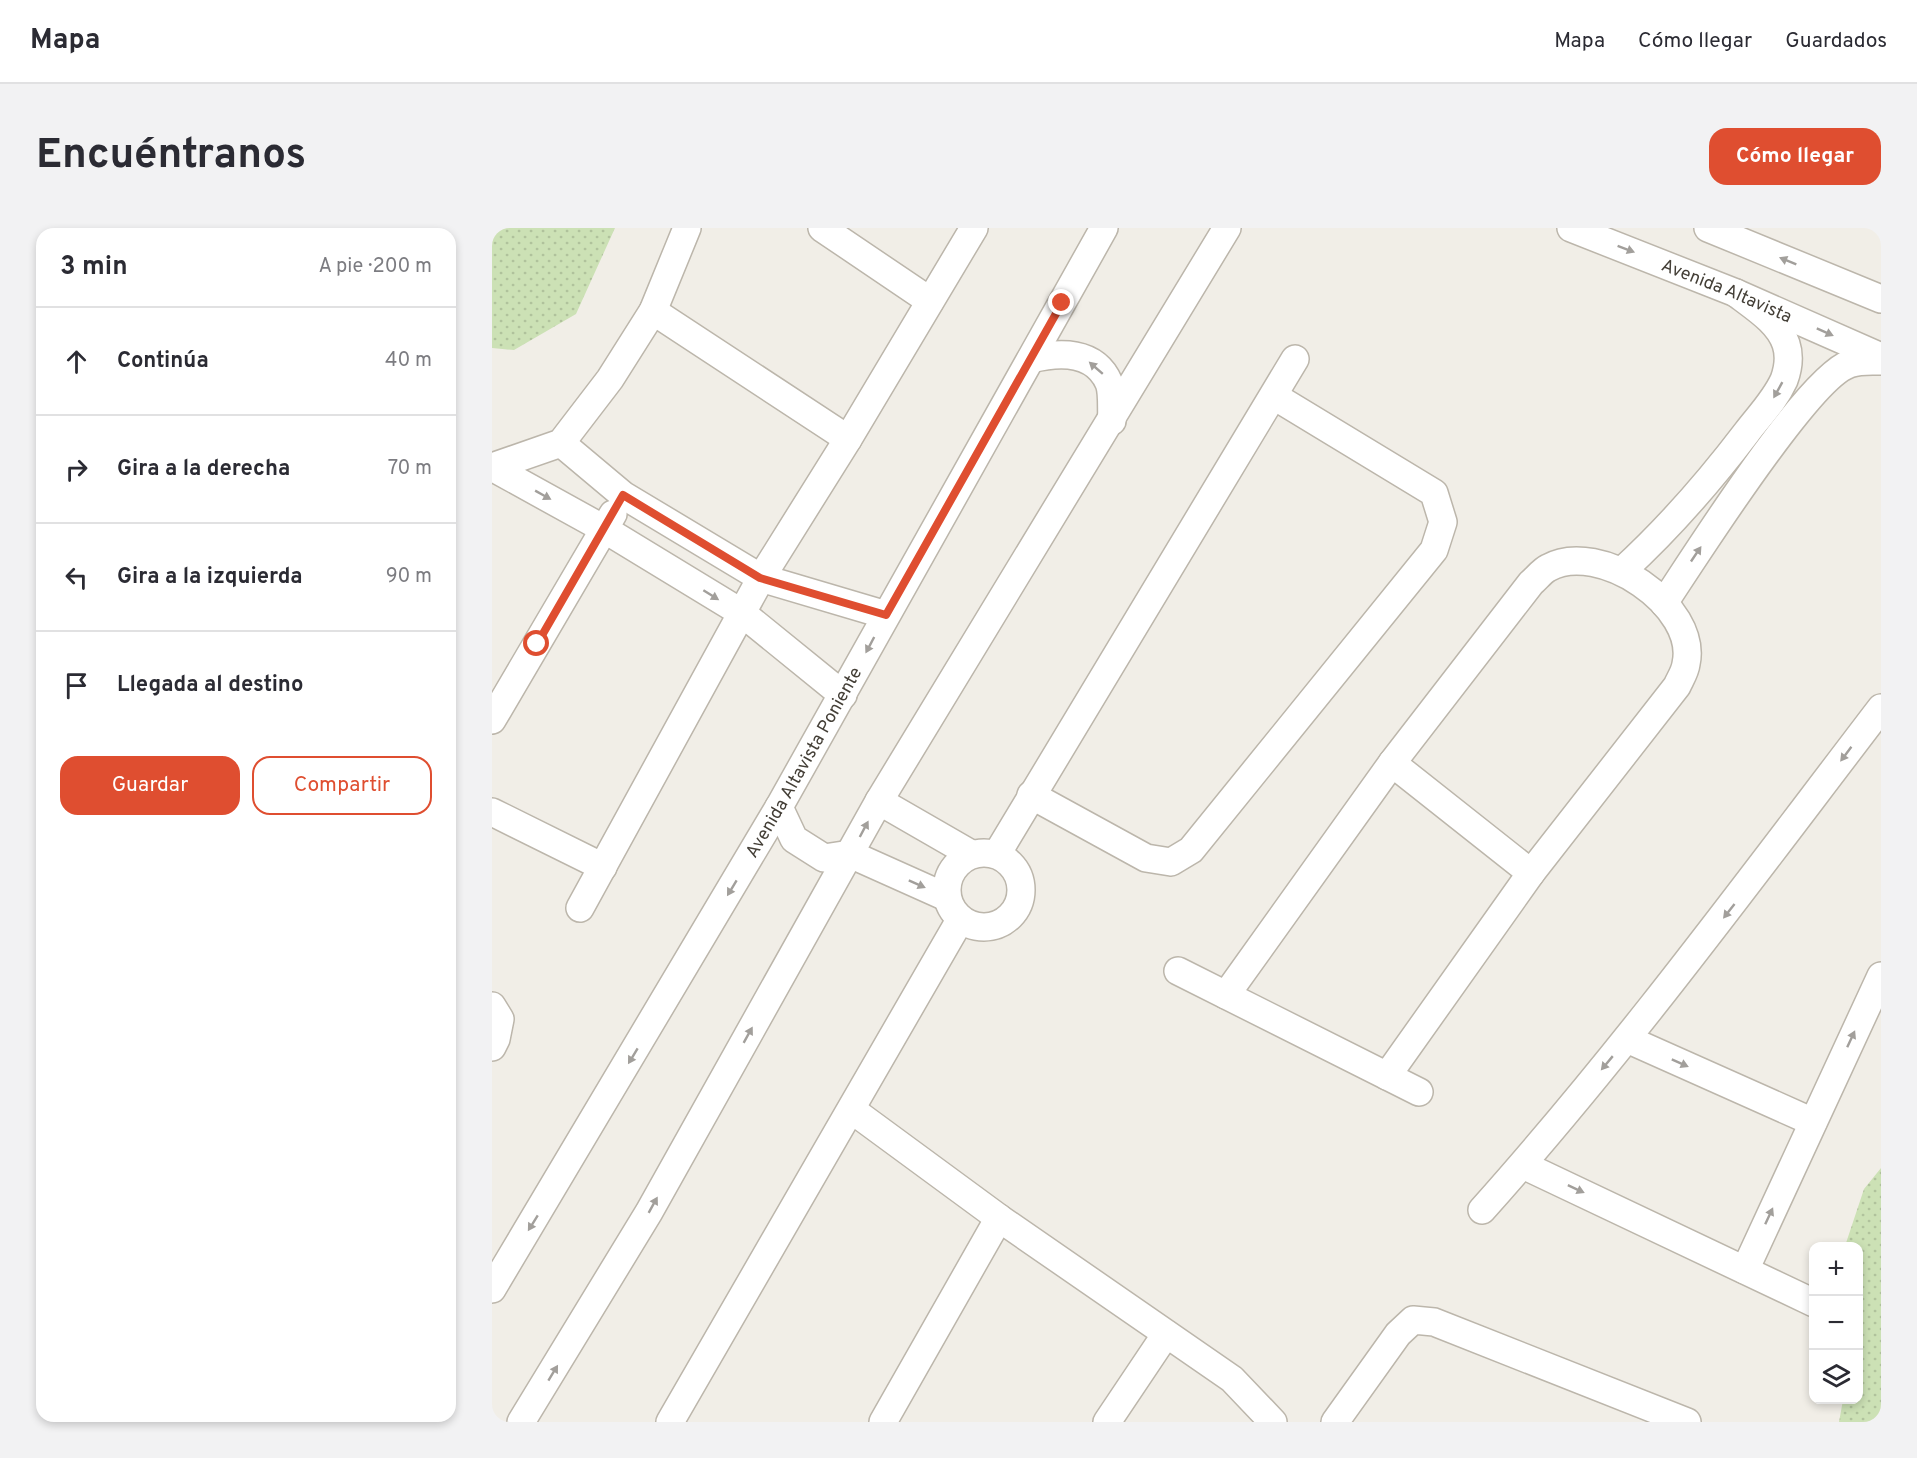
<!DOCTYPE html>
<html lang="es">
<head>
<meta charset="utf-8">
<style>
  body { margin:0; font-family:Overpass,sans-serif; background:#f2f2f3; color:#2b2b33 }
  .controls { position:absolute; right:18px; bottom:18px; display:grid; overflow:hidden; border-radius:12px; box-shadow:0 3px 9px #0003 }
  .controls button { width:54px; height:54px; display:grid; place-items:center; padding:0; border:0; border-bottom:2px solid #e1e1e2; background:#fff; color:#2b2b33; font:30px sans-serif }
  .stop { position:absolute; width:18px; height:18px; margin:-14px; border:4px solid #df4e30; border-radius:50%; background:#fff }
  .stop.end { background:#df4e30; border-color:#fff; box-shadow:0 2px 6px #0008 }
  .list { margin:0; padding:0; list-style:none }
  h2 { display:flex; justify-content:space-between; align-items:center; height:78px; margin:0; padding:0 24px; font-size:26px }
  h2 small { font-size:20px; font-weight:400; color:#7c7c81 }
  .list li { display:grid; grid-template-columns:39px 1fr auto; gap:18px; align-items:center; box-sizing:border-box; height:108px; padding:0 24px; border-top:2px solid #e1e1e2 }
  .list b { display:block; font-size:22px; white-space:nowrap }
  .list em { font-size:20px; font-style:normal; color:#7c7c81 }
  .actions { display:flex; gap:12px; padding:18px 24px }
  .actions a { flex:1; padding:14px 0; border:2px solid #df4e30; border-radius:18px; text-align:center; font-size:21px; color:#df4e30 }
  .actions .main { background:#df4e30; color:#fff }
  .icon { flex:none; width:33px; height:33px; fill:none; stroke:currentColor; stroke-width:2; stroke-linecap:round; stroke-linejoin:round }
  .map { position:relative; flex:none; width:1389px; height:1194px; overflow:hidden; border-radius:18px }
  header { display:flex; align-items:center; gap:36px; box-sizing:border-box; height:84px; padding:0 30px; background:#fff; border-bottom:2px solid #e1e1e2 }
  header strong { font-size:28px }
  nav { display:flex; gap:33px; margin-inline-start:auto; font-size:21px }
  .intro { display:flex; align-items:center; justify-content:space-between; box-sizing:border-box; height:144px; padding:0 36px }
  h1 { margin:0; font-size:42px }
  .button { padding:15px 27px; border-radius:18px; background:#df4e30; color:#fff; font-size:21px; font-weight:700 }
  main { display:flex; gap:36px; padding:0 36px }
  aside { flex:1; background:#fff; border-radius:18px; box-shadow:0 3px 9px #0003 }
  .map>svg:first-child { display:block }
  .park { fill:url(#park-dots) }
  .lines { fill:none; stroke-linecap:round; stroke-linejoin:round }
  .minor-casing { stroke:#bcb6ab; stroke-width:30 }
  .minor { stroke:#fff; stroke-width:27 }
  .oneway { fill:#a29f9b }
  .route { stroke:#df4e30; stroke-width:8 }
  .labels { text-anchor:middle; stroke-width:6; stroke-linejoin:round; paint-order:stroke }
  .street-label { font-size:18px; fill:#443f37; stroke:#fff }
</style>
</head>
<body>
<header>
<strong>Mapa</strong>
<nav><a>Mapa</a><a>Cómo llegar</a><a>Guardados</a></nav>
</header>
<div class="intro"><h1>Encuéntranos</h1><a class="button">Cómo llegar</a></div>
<main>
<aside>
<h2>3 min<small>A pie · 200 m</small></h2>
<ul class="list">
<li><svg class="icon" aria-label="ahead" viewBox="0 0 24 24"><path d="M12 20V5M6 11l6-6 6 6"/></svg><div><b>Continúa</b></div><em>40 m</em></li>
<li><svg class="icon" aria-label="right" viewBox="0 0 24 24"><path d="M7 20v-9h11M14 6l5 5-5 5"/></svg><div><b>Gira a la derecha</b></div><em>70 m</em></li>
<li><svg class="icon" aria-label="left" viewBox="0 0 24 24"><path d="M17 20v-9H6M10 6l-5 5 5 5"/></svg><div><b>Gira a la izquierda</b></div><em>90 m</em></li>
<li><svg class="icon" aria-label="arrive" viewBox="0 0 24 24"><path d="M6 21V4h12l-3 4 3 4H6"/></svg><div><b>Llegada al destino</b></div></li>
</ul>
<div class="actions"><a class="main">Guardar</a><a>Compartir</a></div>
</aside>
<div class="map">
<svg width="1389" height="1194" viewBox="0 0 1389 1194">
  <defs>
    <pattern id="park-dots" width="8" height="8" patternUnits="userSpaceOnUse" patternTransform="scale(1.5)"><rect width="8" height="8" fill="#cce1b5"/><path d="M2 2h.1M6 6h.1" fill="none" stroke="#b0c29c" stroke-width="1.8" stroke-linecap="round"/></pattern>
  </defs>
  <rect width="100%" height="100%" fill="#f1eee7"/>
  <path class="park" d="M0,0H123L84,86L22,122L0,120Z
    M1389,940V1194H1347L1351,1172H1366V1018H1353L1372,961Z"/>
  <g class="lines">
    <g class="minor-casing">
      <g id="minor">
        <path d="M330,0L438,73"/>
        <path id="s1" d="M1079,0L1244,65L1389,129"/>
        <path d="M1216,0L1389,71"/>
        <path d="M161,83L356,211"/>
        <path d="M539,131C567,124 603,122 617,155C621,165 619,181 620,193"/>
        <path d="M69,215L131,267L269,350L394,387"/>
        <path d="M0,239L112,301L250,385L351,467"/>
        <path d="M0,239L69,215L118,151L161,83L195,0"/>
        <path d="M1130,343C1177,300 1217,254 1255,204C1268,187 1283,172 1292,152C1296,141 1298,128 1294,116C1287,94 1262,79 1244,65"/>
        <path d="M1172,375C1202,330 1315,151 1357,136C1367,132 1379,133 1389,133"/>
        <path d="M0,492L121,286"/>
        <path d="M900,535L1039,645"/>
        <path d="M539,567L654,630L679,634L699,622L942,322L951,294L942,265L782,168"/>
        <path d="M387,573L479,626"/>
        <path d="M287,579L302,611L332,630L358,626L454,669"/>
        <path d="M0,584L111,639"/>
        <circle cx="492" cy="662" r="37"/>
        <path d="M505,626L803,131"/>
        <path d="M88,680L269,350L356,211L482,0"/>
        <path d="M686,743L927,864"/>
        <path d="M734,767L900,535L1039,355C1044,351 1050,343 1056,340C1107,311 1207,378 1194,436C1193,444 1188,451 1185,458L1039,645L895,848"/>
        <path d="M0,778L8,791L4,811L0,819"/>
        <path d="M1135,811L1321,894"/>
        <path d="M360,882L507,990L740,1151L781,1194"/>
        <path d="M1031,937L1322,1075"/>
        <path d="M990,982C1133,822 1259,650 1389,480"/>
        <path d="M1253,1042L1389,748"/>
        <path id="s2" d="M0,1061L287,579L612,0"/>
        <path d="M29,1194L157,984L387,573L735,0"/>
        <path d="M178,1194L468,692"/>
        <path d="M391,1194L507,990"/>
        <path d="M615,1194L674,1106"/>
        <path d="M843,1194L906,1106L921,1092L942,1094L1195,1194"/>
      </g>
    </g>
    <use href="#minor" class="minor"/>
  </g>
  <defs><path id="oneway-solid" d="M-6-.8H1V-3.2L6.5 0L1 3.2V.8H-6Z" transform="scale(1.5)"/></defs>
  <g class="oneway">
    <use href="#oneway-solid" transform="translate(1134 21) rotate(21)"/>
    <use href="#oneway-solid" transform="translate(1296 33) rotate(-158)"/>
    <use href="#oneway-solid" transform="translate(1333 104) rotate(24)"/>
    <use href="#oneway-solid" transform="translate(604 140) rotate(-139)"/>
    <use href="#oneway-solid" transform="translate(1286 162) rotate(119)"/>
    <use href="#oneway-solid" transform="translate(51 267) rotate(29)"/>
    <use href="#oneway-solid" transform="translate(1204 326) rotate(-56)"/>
    <use href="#oneway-solid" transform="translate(219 367) rotate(32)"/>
    <use href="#oneway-solid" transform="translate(378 417) rotate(118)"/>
    <use href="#oneway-solid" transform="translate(1354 526) rotate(127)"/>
    <use href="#oneway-solid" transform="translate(372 601) rotate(-62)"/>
    <use href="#oneway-solid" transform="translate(425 656) rotate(24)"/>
    <use href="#oneway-solid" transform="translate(240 660) rotate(121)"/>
    <use href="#oneway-solid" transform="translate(1237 683) rotate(128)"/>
    <use href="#oneway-solid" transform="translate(256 807) rotate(-61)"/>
    <use href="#oneway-solid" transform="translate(1359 811) rotate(-65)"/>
    <use href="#oneway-solid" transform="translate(141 828) rotate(121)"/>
    <use href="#oneway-solid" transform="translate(1115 835) rotate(130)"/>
    <use href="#oneway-solid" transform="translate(1188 835) rotate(24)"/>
    <use href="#oneway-solid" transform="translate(1084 961) rotate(25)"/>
    <use href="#oneway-solid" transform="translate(161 977) rotate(-61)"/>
    <use href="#oneway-solid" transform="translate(1277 988) rotate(-65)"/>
    <use href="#oneway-solid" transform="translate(41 995) rotate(122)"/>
    <use href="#oneway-solid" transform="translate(61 1145) rotate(-59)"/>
  </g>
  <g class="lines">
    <path class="route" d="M45,416L131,267L268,350L394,387L570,75"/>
  </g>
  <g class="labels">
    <g class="street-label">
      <text dy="6" stroke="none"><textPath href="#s1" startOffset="168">Avenida Altavista</textPath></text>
      <text dy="6" stroke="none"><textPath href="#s2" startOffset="612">Avenida Altavista Poniente</textPath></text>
    </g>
  </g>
</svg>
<div class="controls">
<button>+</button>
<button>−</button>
<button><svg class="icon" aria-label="layers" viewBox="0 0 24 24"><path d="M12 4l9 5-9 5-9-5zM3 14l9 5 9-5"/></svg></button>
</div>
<div class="stop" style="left:45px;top:416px"></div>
<div class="stop end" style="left:570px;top:75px"></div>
</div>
</main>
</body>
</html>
